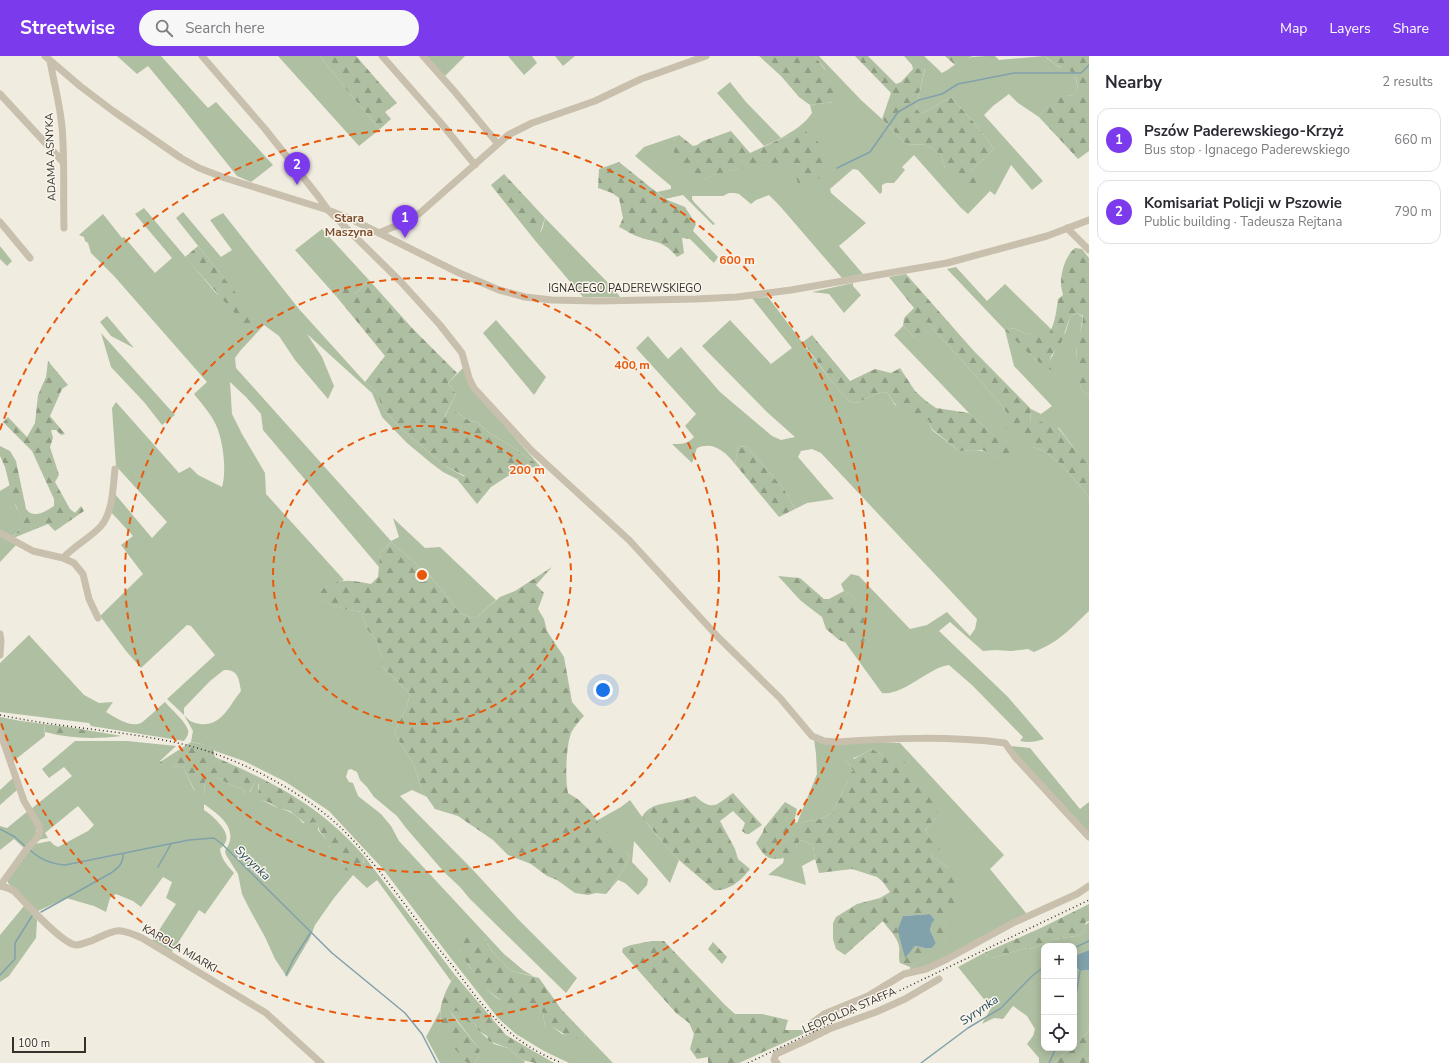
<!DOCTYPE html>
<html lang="en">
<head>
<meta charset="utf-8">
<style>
  body { margin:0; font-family:"Nunito Sans",sans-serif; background:#f7f7f7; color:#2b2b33 }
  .controls { position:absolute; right:12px; bottom:12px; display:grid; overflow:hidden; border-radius:8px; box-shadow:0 2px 10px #0003 }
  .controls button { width:36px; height:36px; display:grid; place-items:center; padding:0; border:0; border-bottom:1px solid #e1e1e2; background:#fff; color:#2b2b33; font:20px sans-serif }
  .scale { position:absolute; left:12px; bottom:10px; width:74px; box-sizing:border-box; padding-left:4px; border:2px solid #37312b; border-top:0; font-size:11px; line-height:14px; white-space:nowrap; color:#37312b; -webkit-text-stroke:3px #f9f5ec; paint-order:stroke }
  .you { position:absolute; left:603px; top:634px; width:14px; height:14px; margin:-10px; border:3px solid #fff; border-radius:50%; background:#1a73e8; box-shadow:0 0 0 6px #1a73e833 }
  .badge { display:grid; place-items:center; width:26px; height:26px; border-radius:50%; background:#7c3aed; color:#fff; font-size:13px; font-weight:700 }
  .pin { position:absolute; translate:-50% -33px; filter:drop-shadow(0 1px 2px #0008) }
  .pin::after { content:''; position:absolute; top:21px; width:14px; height:12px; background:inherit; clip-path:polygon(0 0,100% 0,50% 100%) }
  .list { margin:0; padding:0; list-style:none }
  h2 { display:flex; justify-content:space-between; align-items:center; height:52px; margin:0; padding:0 16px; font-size:17px }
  h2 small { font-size:13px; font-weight:400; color:#7c7c81 }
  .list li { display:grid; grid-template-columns:26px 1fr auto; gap:12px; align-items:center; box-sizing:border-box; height:64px; margin:0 8px 8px; padding:0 8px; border:1px solid #e1e1e2; border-radius:12px }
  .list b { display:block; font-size:15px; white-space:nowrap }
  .list p { margin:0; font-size:13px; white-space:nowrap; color:#7c7c81 }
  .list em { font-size:13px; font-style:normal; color:#7c7c81 }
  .icon { flex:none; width:22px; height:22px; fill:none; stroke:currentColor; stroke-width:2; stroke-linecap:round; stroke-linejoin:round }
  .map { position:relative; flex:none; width:1089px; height:1007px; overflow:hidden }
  header { display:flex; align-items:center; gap:24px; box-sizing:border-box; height:56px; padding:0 20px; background:#7c3aed; color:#fff }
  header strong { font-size:19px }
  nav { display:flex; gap:22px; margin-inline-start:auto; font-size:14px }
  .search { width:280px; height:36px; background:#f7f7f7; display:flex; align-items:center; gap:10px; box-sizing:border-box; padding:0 14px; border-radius:22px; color:#7c7c81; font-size:15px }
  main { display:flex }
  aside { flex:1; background:#fff }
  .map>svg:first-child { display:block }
  .green { fill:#afbfa1; fill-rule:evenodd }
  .forest { fill:url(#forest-firs); fill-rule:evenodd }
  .water { fill:#81a1ab }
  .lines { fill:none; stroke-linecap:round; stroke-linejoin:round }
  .stream { stroke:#81a1ab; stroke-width:1.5 }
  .minor { stroke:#c8bfad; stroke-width:7 }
  .rail { stroke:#37312b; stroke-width:1.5; stroke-dasharray:1 3; stroke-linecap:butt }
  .ring { fill:none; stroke:#e8590c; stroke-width:2; stroke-dasharray:7 5 }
  .labels { text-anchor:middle; stroke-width:3; stroke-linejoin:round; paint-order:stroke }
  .street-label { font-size:11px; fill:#37312b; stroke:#f9f5ec }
  .neighbourhood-label { font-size:12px; font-weight:bold; fill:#7f502b; stroke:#f9f5ec }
  .water-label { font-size:12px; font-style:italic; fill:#244855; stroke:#f9f5ec }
  .centre { fill:#e8590c; stroke:#f9f5ec; stroke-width:2 }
  .ring-label { font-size:12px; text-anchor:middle; font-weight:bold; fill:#e8590c; stroke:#f9f5ec; stroke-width:3; stroke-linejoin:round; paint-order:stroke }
</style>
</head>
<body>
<header>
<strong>Streetwise</strong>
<div class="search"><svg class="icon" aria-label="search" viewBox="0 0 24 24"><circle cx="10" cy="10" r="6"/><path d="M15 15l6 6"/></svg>Search here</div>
<nav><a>Map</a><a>Layers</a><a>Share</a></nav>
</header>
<main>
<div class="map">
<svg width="1089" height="1007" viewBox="0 0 1089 1007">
  <defs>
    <pattern id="forest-firs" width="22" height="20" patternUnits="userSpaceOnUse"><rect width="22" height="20" fill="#afbfa1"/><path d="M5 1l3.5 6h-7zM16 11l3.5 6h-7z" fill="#8f9c83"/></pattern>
  </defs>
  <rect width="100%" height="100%" fill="#f1ece0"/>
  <path class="green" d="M117,0H161L208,52L216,46L273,109L251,126L237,120L182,51L148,10L137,18Z
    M278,0H320L349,37L380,73L359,90Z
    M425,0H465L444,21Z
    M508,0H532L537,7L524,19Z
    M555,0H575L563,10Z
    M815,0H819L861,44L882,63L906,88L927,89L941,99L945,112L971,115L994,93L978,71L951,41L921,58L916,52L925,13H913L912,9L904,0H924L942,17C950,13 956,7 964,3C973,0 985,0 995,0L999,4L1044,0L1059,11L1069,13L1074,17L1078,31L1073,39L1053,42L1039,61L1018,47L1009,38L993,50L984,59L1043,125L1032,134L1011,109L995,139L990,135L968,158L961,152L914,99L902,111L905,114L894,127H886L882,129V136L880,138L858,114L853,113L830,133L831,137L866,167L839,190L863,218L842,222L779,149L769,139L756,144L751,148L739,138L735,137H729L723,140H692V143L694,146L715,168L713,169L683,139L665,143L657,136L671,133V130L635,100L644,91L679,79L674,84L705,123L722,116L748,111L792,107L801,108L823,120L787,80L764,90L717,37L730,26L746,46L781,82C793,75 804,69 812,57L810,49L834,46L825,13Z
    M144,152L216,237L256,263L176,162L183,156L221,201L232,194L210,164L223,157L299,253L365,326L377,336L385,356L404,375L445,410L465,421L457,423L443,416L431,407L407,387L382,361L372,337L307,278L322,301L334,330L328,343L295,304L279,280L264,269L240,295L235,302L236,312L391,485L399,481L393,462L425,492L440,491L496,544L478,560L473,562L460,557L432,522L391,486L380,497L379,511L263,374L261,358L246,341L230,326L232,358L242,378L265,417L266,438L344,524C334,528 320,530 315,541C329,549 346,554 362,556L367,573L377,585L382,602V610L410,638L407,650L394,677L414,709L422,734L427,741L412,734L400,740L472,813L518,863L577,922L566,937L470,843L460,831L444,816L406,772L397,760L374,741L367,731L360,724L357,716L351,713L348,714L346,721L349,726L353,727L358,740L381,758L391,770L399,785L504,898L523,914L533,920L511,915L491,894L484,882L459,893L469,910L482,925L487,934L497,942L513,951H538L543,957L545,971H553L562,978L584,982L585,978L613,1007H569L544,995L516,978L498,962L450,901L383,813L329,755L286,726L244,705L215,695C210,689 199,687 191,686L193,675L184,659L167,643L215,599L191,570L187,569L141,612L126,595L100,560L143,518L121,489L133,480L110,455L115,438L152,482L167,466L116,410L112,352L116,346L179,417L190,411L198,419L222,431C227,415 223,384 216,369C211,358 201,347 194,338L207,326L114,220L91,197L88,187L85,185L84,181L79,179L103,158L122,182L124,181L155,217L172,202L135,158ZM224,614C238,613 239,623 241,635C230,648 222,671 200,668C193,667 189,665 184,659V652L210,625Z
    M545,162L613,232L620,241H583L533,182C542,179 543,171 545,162Z
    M322,173L369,224L355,238L341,235L336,240L295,194Z
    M0,190L12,205L7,210L0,203Z
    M956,211L987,245L1005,228L1052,274L1047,282L1026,278L1014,272L1006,274L1037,305L1050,304L1066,275L1070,261L1077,257L1083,261L1076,296L1081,333L1089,340V409L1082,403L1059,372L1038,367H1030L1031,353L1041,358L1052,350L1014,310L1005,274L947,213Z
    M853,227V230L861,239L844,257L829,238L812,236Z
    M768,241L832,326L849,345L856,347L876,338L887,336L895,349L928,364L932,374L959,395C974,394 985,393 998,401L995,381L969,357L894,279L903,270L914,281L927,266L994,340L1033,391L1044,395L1062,409L1089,441V555C1070,573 1059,586 1034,596L1028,593L1011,595L995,594L983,595L950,566L939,575L1008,641L1044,683C1035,686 1029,687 1020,685L1023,681L973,630L949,609C929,611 904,640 882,637L845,586H862L868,582L857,544L844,535L841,528L851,518L859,520L910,573L927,569L947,556L970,580L975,573L977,563L821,397L812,393L801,395L798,401L834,443L807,447L795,453L784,433L746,390L738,391L735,408C725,395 713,385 697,392L692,407L672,388C681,388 688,388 694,381L685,370L696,358L636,292L648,280L668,303L681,291L720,336L772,380L781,384L795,381L768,357L702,290L730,264L771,308L792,292L752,242Z
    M107,260L134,292L111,280L100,266Z
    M496,264L546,321L534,339L483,277Z
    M101,277L175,359L162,369L144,346L111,311Z
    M463,312L509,375L540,410L506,387L488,376L478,367L468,364L456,356L444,362L456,338L448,327Z
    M10,429L16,451L25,468L12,481L0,475V435Z
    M0,479L17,488L0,506Z
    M29,579L84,639L99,647L113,646L106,656C115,661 130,672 141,667C146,664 160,650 165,646C171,653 186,666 188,674C189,679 186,682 184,685L91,670L89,667L0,656V607Z
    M0,661L21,665L44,668L45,680L11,707L0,671Z
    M814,683L900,687L1004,799L990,813L1026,857L1025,860L932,908L910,914V911L935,896L946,884L945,871L949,812L931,800L939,793L925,774L936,762L884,700L872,693L859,700L845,705L849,708L853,715L832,757L820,763L797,767L817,718L816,698Z
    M75,685H127L176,690L160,705V708L170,710L183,711L194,734L204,740L205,724L208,721H216L231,729L243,733L244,739L250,736L255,727H258L260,744C268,746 271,749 278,752C291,756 293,756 303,767L314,766L318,769V774L328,785L330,792L342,803V808L364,807V800L455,919L451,925L377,824L367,832L353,819L334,842L315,869L310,882L287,921L275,903L265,881L250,854L242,838L238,818L226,799L225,795C240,774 221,760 204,748V754C212,759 230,775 226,785C225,788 222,791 220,793C221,803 228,810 234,817L205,858L199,854L172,896L152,885L176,848L166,842L172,826L163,821L141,851L133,845L116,838L110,842L106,856L94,850L66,842L38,855L8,827V822L35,788L50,785L54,789L58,791L88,775L94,769L78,750L45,777L48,782L38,784L42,778L31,753L72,720L64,711L49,722L42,713Z
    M1010,690L1030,692L1080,753L1089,746V777L1029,714Z
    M13,722L17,734L0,749V734Z
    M630,744C645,766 661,785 679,804L670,827L634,785L632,806L648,823L647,829L638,839L625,827L618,824L606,838L622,816L630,800C619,788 605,778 596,765L621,751Z
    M28,755L36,771V779L25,793L14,783L0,794V770L7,772Z
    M800,784L813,789L815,803L802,810L806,829L777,820L768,819L783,807L788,805Z
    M24,850L37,864L36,882L9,920L0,926V879Z
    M1089,866V894L1074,900V890H1044V992H1071L1054,1007H1039V1002L1027,988L1033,980L1035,973L1027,960L1013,950L1003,963L994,962L982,968L991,952L958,911L984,897L988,902H992L1022,893L1033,892L1054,883L1076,880L1083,877L1085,869Z
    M1074,909L1080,915L1089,914V975L1074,989Z
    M455,954L475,968L479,975L494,988L508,992L522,1004L525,1005L524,1007H474L478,1003L480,994L450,955Z
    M440,955V965L449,985L468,1007H440L426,981Z"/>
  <path class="forest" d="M320,0H356L397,47L385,56L391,63L380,73L349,37Z
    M759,0H815L837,30L834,46L810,49L799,41L781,20Z
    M855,0H868L896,28L901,26L913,13L925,12L916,52L921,58L951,41L978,71L994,93L971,115L977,125L969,136L951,115L945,112L941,99L927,89L906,88L882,63L891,37Z
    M945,0H973L965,3L955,9Z
    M1044,0H1089V95L1078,103L1039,61L1053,41L1073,39L1078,31C1075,16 1073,16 1060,11C1055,9 1050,3 1044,0Z
    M731,75L750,97L787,80L805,75L818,86L829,100L823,120L808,129L798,127L796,120L801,108C792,107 785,109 776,109C749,111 730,112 705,123C685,115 671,107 674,84L679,79L693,90L697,89L703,85Z
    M619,106L665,143L685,151L696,168L693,175L718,201L714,207L690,183L682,182L684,197L677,201C664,185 657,187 639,181C632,179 626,174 619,171L623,162L619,142L612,137L598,132L599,113Z
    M504,118L545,162L539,180L533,182L491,129Z
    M198,190L257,263L249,273L185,201Z
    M1075,192L1082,193L1089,202V340L1081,333C1078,318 1075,304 1077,289C1078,279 1083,270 1083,260L1077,257L1070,261L1061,287L1051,300L1050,305L1052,314C1041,312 1015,283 1005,274L1014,272L1026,278L1047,281C1055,269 1056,257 1058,243L1063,239C1062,235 1061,231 1061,227C1061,215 1066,199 1075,192Z
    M906,218L973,294L1031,353L1030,367H1038L1049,362C1064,377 1074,395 1089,409V441L1062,409L1044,395L1033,391L1015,380L1004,370L1007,357L994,340L927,266L924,273L914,281L903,270L904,262L914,252L889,221Z
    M369,224L412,272L457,317L448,327L456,338L444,361L456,356L468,364L478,367L488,376L506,387L540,410L516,415L491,431L477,448L457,423L465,420L445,410L404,375L383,354L377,336L365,326L385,300L336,240L346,230L355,238Z
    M812,279L850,325L875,313L891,317L900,312L915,335L926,345L936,352L969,357L1013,397L1003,403L982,394L959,395L932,373L928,364L920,369C904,360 897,352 887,336L876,338L856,347L849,345L832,326L803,286Z
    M48,305L68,329L62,333L50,360L65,378L61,379L56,374H51L53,382L50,391L59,419L55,426L70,453L75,457L81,450L84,455L55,475L48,468L11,483L24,468L13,443L5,411L0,400V390L10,395L16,405L26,453C33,463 45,456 54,450V443L32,395L3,366L8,361L27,381L35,367L38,339L46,321Z
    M746,390L784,433L795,453L779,461L735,408L738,391Z
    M391,486L432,522L460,557L473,562L478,560L500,541L515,535L552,511L536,529L544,537L538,553L544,563L547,575L564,601L572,646L584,660C579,665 574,671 571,677C566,691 565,723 568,737L579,744L591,756L601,771L619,788L630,800L622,816L606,838L596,837L588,839L575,837L557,824L547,820L531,808L508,799L493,784L458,760L435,753L422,734L414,709L394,677L407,650L410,638L382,610V602L377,585L367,573L362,556C345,554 329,549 314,541C319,532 335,525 345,525C354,524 363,527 371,528L378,521L380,497Z
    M778,520L800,522L824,543H829L844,535C866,549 873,556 868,583L862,586H845L839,584L826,573L822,561L801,545Z
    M44,668L68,671L122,680C96,683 71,683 45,676Z
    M191,686L207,689L213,693L215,701C275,727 321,750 364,800L363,811C357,816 350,816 343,813L342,803L340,802H335C330,797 331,791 327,785C324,778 318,776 318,769L314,766L306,768L290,755L278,752L268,746L259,744C257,739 261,733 258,727H255L247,740L244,739L243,733L231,729L216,721H208L205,725L204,740L203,741H198L183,711L163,710L160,708V706Z
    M872,693L884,700L897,698L940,745L936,762L925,774L940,793L931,800L949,812L957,830L956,858L946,864L945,871L951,881L946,884L936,896L910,911L900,907C898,901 900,896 899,890C897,880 888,873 883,865L845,899L836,893L833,883V867L836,861L857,848L880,842L890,836L883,826L877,821L852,813L819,817L815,803L813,789L800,784L788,806L783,807L784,802C768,805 764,800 756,787L763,776L764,772L785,746L797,753L794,766L797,767L820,763L832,757L848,725V719L853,715L849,708L845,705L844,700L849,699L854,703ZM930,858L935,864L932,867L930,874L936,887L932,892H925L915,890L905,901L900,884L903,860Z
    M733,737L762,769L749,778H746L742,775L745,767L733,755L720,765L735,793L738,803L750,813C742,824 728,836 714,834L679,804L665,789L642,761C649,748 663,748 676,745C682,744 688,742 695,740C713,756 716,749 733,737Z
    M1089,848V865L1086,866L1083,877L1076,880L1054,883L1033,892L1022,893L992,902H988L984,897L1043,871Z
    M464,878L484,882L491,894L511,915L539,922L561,953L585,978L584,982C571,984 564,978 553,971H545L543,957L538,951L528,955L513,951L506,948L487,934L465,904L459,893L460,880Z
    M652,885H664L725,949L735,958H762L788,964L785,974H806L803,978L739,1007H708V1001L697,1003L690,993L694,978L689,967L676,957L622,896L623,892L631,889Z
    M713,886L727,901L722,908L708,893Z
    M455,919L506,979L554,1007H535L522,1004L508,992L489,985L487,980L479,975L475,968L468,966L457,955H450L456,964L480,994L478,1003L474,1007H468L465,1005C461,998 454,993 449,986C433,962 441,941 455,919Z
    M1089,975V1007H1054L1071,992H1074V989Z"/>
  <path class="water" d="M930,858L935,864L932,867L930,874L936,887L932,892H925L915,890L905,902L900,884L898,873L903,860Z
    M1089,894V914L1080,915L1074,909V900Z"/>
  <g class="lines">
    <path class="stream" d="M837,112L870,96L898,56L919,44L942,38L958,28L1014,17H1081L1089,9
      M0,773L15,781L26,791
      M29,793C39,803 51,808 65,809L189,784L214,782L222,788L332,897L405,957L422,978L437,1007
      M158,811L171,788
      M41,856L111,817C118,812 124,807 123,798
      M1074,892L1089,885
      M0,919L15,903V887L32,860
      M286,919L293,904L311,876
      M1074,951L1080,915
      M921,1007L968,972L1001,952L1032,920L1044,911
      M1049,1007L1056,992"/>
    <path class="minor" d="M45,0L80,30L113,55L181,102L199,112L225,122L328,154L353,164L457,216L499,234L525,241L552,244L598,245L696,243L737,241L791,234L947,207L1047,180L1089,164
      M202,0L265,73L318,140L328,154L401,226L440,269L462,297L469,322L474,332L531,394L629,484L718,581L780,642L812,680L824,685L837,686C893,682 949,680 1005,687L1015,701L1089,781
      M382,0L441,67L475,109
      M423,0L455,36L498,88
      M50,5C54,27 60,49 62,71C65,105 63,139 64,172
      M0,38L63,106
      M0,166L30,202
      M1067,172L1089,194
      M379,177L407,165L420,157L508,79L532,67L595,45L641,23L706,0
      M0,477L33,495L63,502L74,507L83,518L89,543L98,562
      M63,502C74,490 90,482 101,470C113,456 113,431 115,413
      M0,578L1,585L0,599
      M0,676L24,745L39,770L40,776L37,782L26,794L0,830
      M0,830L8,832L14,835C25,846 62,888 76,889C81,889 86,886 91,885C116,874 116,870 142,882L266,957L321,1007
      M816,979L812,967L824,958L868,940L904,918L926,913L947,903L1013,867L1077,838L1089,830
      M777,1007L774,1004L776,998L809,983L829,973L876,956L905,943L939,923"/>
    <path class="rail" d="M0,659C60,672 122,674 182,688C233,700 290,729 330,762C356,784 376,811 397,838C415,862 433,886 452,909C485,953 508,986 562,1007
      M748,1007L1089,844"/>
  </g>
  <g class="ring">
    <circle cx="422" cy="519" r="149"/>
    <circle cx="422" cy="519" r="297"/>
    <path d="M0 374A446 446 0 1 1 0 664"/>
  </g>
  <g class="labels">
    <g class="street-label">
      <text transform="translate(50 101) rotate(-92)" y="4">ADAMA ASNYKA</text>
      <text x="625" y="236">IGNACEGO PADEREWSKIEGO</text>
      <text transform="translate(180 892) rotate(30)" y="4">KAROLA MIARKI</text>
      <text transform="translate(849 954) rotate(-23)" y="4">LEOPOLDA STAFFA</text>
    </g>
    <g class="neighbourhood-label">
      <text x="349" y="166">Stara<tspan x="349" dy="14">Maszyna</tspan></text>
    </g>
    <g class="water-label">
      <text transform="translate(253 807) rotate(44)" y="4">Syrynka</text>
      <text transform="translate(979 954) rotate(-34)" y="4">Syrynka</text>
    </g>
  </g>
  <circle cx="422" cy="519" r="6" class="centre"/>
  <g class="ring-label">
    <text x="737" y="208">600 m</text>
    <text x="632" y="313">400 m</text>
    <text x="527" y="418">200 m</text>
  </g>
</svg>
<div class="controls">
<button>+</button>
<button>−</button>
<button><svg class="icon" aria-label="locate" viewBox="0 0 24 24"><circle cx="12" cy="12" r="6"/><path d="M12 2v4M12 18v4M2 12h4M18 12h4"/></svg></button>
</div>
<div class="scale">100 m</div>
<div class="you"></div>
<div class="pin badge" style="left:405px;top:182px">1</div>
<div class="pin badge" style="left:297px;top:129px">2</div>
</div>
<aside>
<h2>Nearby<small>2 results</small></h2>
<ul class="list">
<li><span class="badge">1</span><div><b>Pszów Paderewskiego-Krzyż</b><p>Bus stop · Ignacego Paderewskiego</p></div><em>660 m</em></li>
<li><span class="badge">2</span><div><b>Komisariat Policji w Pszowie</b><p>Public building · Tadeusza Rejtana</p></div><em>790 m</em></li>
</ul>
</aside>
</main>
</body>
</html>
